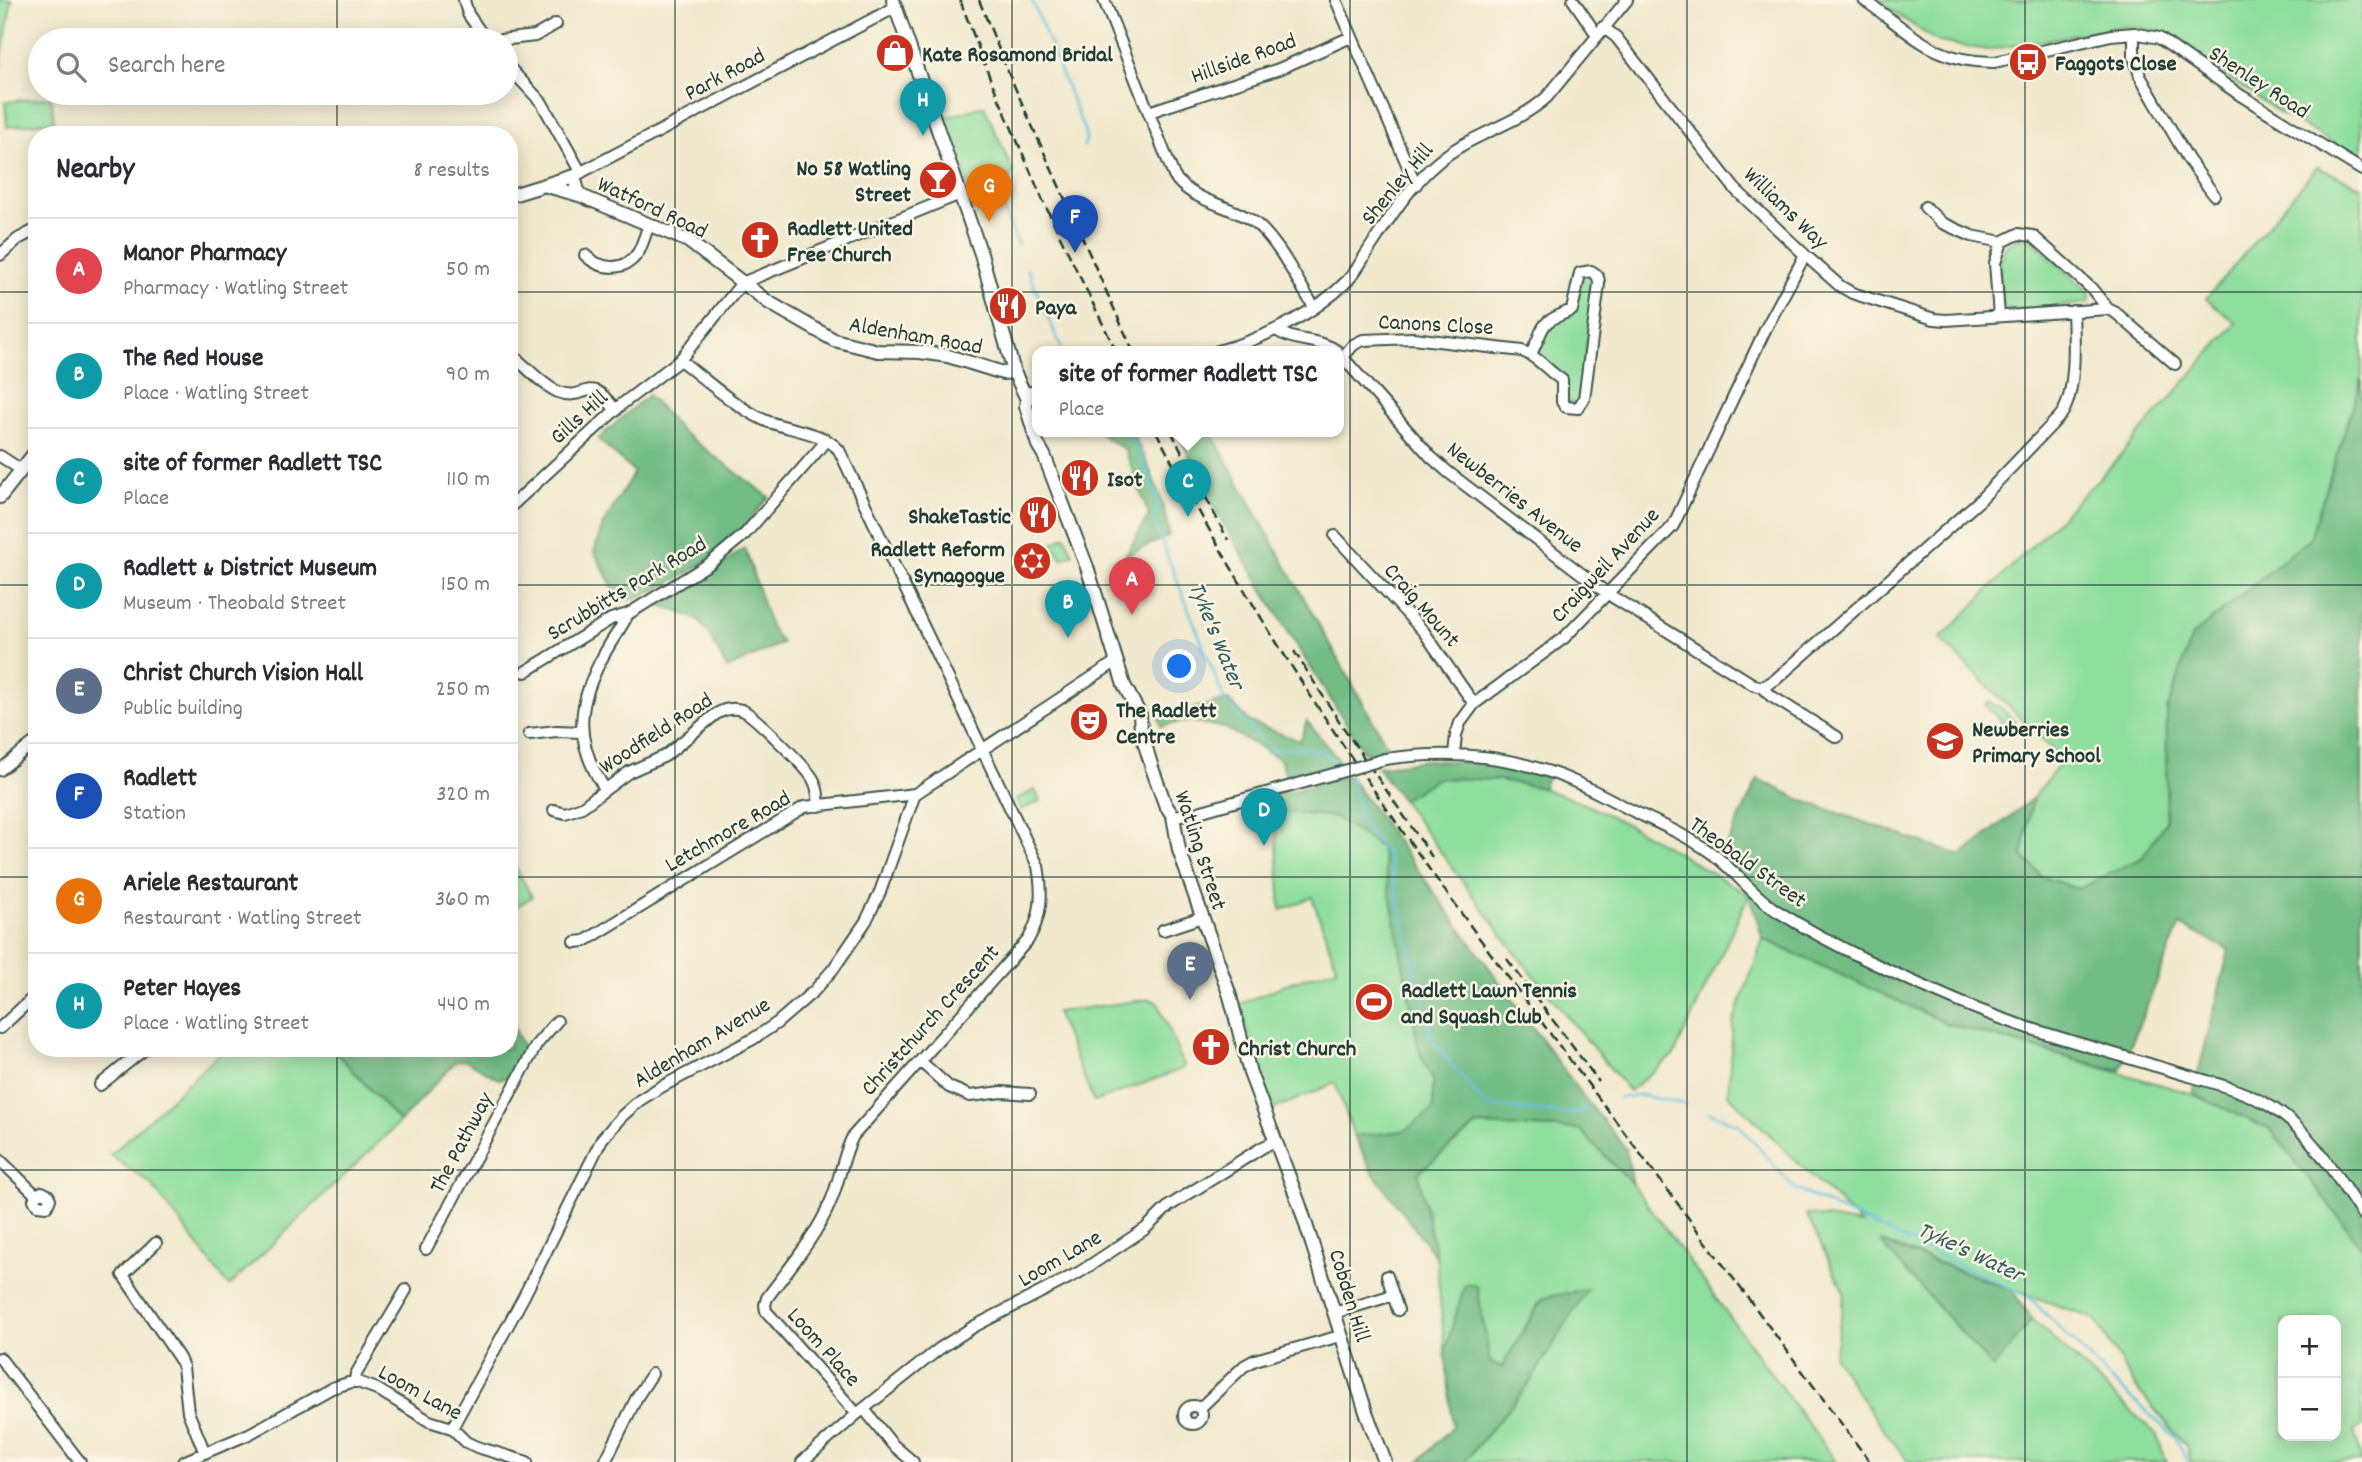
<!DOCTYPE html>
<html lang="en">
<head>
<meta charset="utf-8">
<style>
  body { margin:0; font-family:Dekko,sans-serif; background:#f2f2f3; color:#2b2b33 }
  .controls { position:absolute; right:21px; bottom:21px; display:grid; overflow:hidden; border-radius:14px; box-shadow:0 4px 18px #0003 }
  .controls button { width:63px; height:63px; display:grid; place-items:center; padding:0; border:0; border-bottom:2px solid #e1e1e2; background:#fff; color:#2b2b33; font:35px sans-serif }
  .you { position:absolute; left:1180px; top:667px; width:24px; height:24px; margin:-18px; border:5px solid #fff; border-radius:50%; background:#1a73e8; box-shadow:0 0 0 10px #1a73e833 }
  .badge { display:grid; place-items:center; width:46px; height:46px; border-radius:50%; background:#d93025; color:#fff; font-size:23px; font-weight:700 }
  .pin { position:absolute; translate:-50% -58px; filter:drop-shadow(0 2px 4px #0008) }
  .pin::after { content:''; position:absolute; top:37px; width:24px; height:21px; background:inherit; clip-path:polygon(0 0,100% 0,50% 100%) }
  .popup { position:absolute; left:1032px; top:346px; width:312px; height:91px; box-sizing:border-box; display:grid; place-content:center; border-radius:14px; background:#fff; filter:drop-shadow(0 2px 5px #0005); font-size:23px; white-space:nowrap; color:#7c7c81 }
  .popup b { font-size:26px; color:#2b2b33 }
  .popup::after { content:''; position:absolute; left:50%; top:100%; margin-left:-14px; border:14px solid transparent; border-top-color:#fff }
  .list { margin:0; padding:0; list-style:none }
  h2 { display:flex; justify-content:space-between; align-items:center; height:91px; margin:0; padding:0 28px; font-size:30px }
  h2 small { font-size:23px; font-weight:400; color:#7c7c81 }
  .list li { display:grid; grid-template-columns:46px 1fr auto; gap:21px; align-items:center; box-sizing:border-box; height:105px; padding:0 28px; border-top:2px solid #e1e1e2 }
  .list b { display:block; font-size:26px; white-space:nowrap }
  .list p { margin:0; font-size:23px; white-space:nowrap; color:#7c7c81 }
  .list em { font-size:23px; font-style:normal; color:#7c7c81 }
  .icon { flex:none; width:38px; height:38px; fill:none; stroke:currentColor; stroke-width:2; stroke-linecap:round; stroke-linejoin:round }
  .map { position:relative; flex:none; width:2362px; height:1462px; overflow:hidden }
  .search { position:absolute; background:#fff; box-shadow:0 4px 18px #0003; left:28px; top:28px; width:490px; height:77px; display:flex; align-items:center; gap:18px; box-sizing:border-box; padding:0 24px; border-radius:38px; color:#7c7c81; font-size:26px }
  .panel { position:absolute; background:#fff; box-shadow:0 4px 18px #0003; left:28px; top:126px; width:490px; height:931px; border-radius:28px }
  .map>svg:first-child { display:block }
  .green { fill:#8ede9e; stroke:#568e69; stroke-width:2; fill-rule:evenodd }
  .forest { fill:#72bd85; stroke:#487d5c; stroke-width:2 }
  .lines { fill:none; stroke-linecap:round; stroke-linejoin:round }
  .stream { stroke:#62c2e0; stroke-width:2.5 }
  .minor-casing { stroke:#3e574b; stroke-width:14 }
  .major-casing { stroke:#3e574b; stroke-width:16 }
  .minor { stroke:#fff; stroke-width:10 }
  .major { stroke:#fff; stroke-width:12 }
  .rail { stroke:#1f3d34; stroke-width:2.5; stroke-dasharray:10 5; stroke-linecap:butt }
  .minor-bridge-casing { stroke:#3e574b; stroke-width:14; stroke-linecap:butt }
  .minor-bridge { stroke:#fff; stroke-width:10 }
  .grid { fill:none; stroke:#1f3d34; stroke-width:2; stroke-opacity:0.55 }
  .labels { text-anchor:middle; stroke-width:5; stroke-linejoin:round; paint-order:stroke }
  .poi-label { font-size:23px; font-weight:bold; fill:#1f3d34; stroke:#fcf5e5; text-anchor:start }
  .street-label { font-size:23px; fill:#1f3d34; stroke:#fcf5e5 }
  .water-label { font-size:24px; font-style:italic; fill:#305e5f; stroke:#fcf5e5 }
</style>
</head>
<body>
<div class="map">
<svg width="2362" height="1462" viewBox="0 0 2362 1462">
  <rect width="100%" height="100%" fill="#fcf5e5"/>
  <filter id="ink" filterUnits="userSpaceOnUse"><feTurbulence type="fractalNoise" baseFrequency=".0143" numOctaves="2"/><feDisplacementMap in="SourceGraphic" scale="14" xChannelSelector="R" yChannelSelector="G"/><feConvolveMatrix kernelMatrix="1 2 1 2 8 2 1 2 1" color-interpolation-filters="sRGB"/></filter>
  <filter id="wash" filterUnits="userSpaceOnUse"><feTurbulence type="fractalNoise" baseFrequency=".00686" numOctaves="4" result="noise"/><feDisplacementMap in="SourceGraphic" scale="28" xChannelSelector="R" yChannelSelector="G"/><feGaussianBlur stdDeviation="1.57" result="paint"/><feColorMatrix in="noise" values="0 0 0 0 0 0 0 0 0 0 0 0 0 0 0 0 0 1.4 0 .05"/><feComposite in="paint" operator="in"/></filter>
  <g filter="url(#wash)">
    <rect width="100%" height="100%" fill="#f1e9cd"/>
    <path class="green" d="M0,0H12L0,68Z
      M1876,0H2362V159L2280,113L2163,33L2127,26L1988,50L1938,42Z
      M51,97L54,121L7,127L5,102Z
      M984,106L1014,173L991,185L998,204L977,212L957,151L940,119Z
      M2317,167L2362,187V378L2310,538L2192,636L2167,711L2166,821L2142,858L2079,889L2042,877L2022,855L2033,798L2063,760L1940,639L2113,464L2236,323L2206,299Z
      M2016,238H2030L2089,292L2090,299L2088,303L2010,311L2003,305C2000,279 1991,254 2016,238Z
      M1583,275L1595,276L1581,398L1578,404L1566,402V383L1546,365L1540,350V340L1550,323L1572,315Z
      M1065,536L1073,554L1062,559L1053,543Z
      M1988,702L2000,707L2015,722V726L2010,731H2005L1998,726L2002,721L1986,706Z
      M1437,778C1472,779 1510,777 1544,789C1617,812 1683,857 1749,895L1674,1055L1629,1091L1520,959L1402,800Z
      M1035,790L1040,801L1021,810L1016,799Z
      M1275,811L1335,817L1381,847L1420,1053L1433,1080V1111L1404,1132L1354,1136L1335,1083L1272,1110L1257,1073L1240,1004L1291,982L1337,968L1312,897L1281,910Z
      M509,856L532,897L509,911Z
      M1763,939L1946,1023L2193,1094L2271,1130L2362,1247V1426L2354,1431L2362,1462H2191L2187,1447L2137,1389L2095,1319L1882,1242L1993,1367L2032,1319L2156,1434L2167,1462H1909L1871,1413L1834,1357L1845,1294L1806,1214L1861,1224L1728,1094L1733,1023ZM2283,1320H2336V1436H2283Z
      M1151,999L1158,1003L1185,1068L1094,1102L1056,1012Z
      M226,1048H332L400,1122L229,1286L150,1183L110,1155Z
      M1477,1125L1579,1129L1633,1185L1836,1462H1464L1529,1384L1542,1298L1502,1367L1490,1362L1477,1286L1466,1284L1445,1351L1436,1257L1418,1173Z"/>
    <path class="forest" d="M2362,378V1247L2271,1130L2193,1094L2229,950L2180,925L2120,1071L1946,1023L1763,939L1749,895L1726,847L1758,779L1804,801L1961,856L2033,798L2022,855L2042,877L2079,889L2142,858L2166,821L2167,711L2192,636L2310,538Z
      M648,395L681,431L769,497C759,508 751,520 741,531C715,558 657,597 620,601L594,552L603,525L634,472L598,439Z
      M1100,431H1131C1148,463 1165,500 1169,536L1125,556L1149,515L1125,450L1103,436Z
      M1177,431H1210L1390,751L1367,756L1290,635L1213,506Z
      M745,548L770,626L782,643L727,669L709,634L697,619L658,604L702,579Z
      M1228,700L1250,722L1300,741L1307,721L1342,765L1288,782L1280,759L1225,728L1189,721L1161,726L1158,716Z
      M1427,760L1487,764L1547,776L1543,788L1499,780L1437,778L1402,800L1377,767Z
      M1349,776L1586,1100L1626,1149L1633,1185L1579,1129L1477,1125L1418,1173L1436,1257L1371,1170L1354,1136L1404,1131L1433,1110V1080L1420,1053L1381,848L1335,817L1255,809L1253,801Z
      M509,1017L525,1050L513,1077L498,1079L466,1060L456,1061L400,1122L332,1048H509Z
      M1880,1242L2012,1290L2032,1319L1993,1368Z
      M1465,1284L1477,1286L1490,1362L1502,1367L1543,1298L1587,1289L1529,1384L1464,1462H1419L1453,1426L1445,1351Z"/>
    <g class="lines">
      <path class="stream" d="M1032,0L1084,130L1086,139L1084,146
        M1012,178L1000,184L997,193L1018,245
        M1027,269L1061,347
        M1128,431L1141,454L1159,502L1154,522L1225,701L1271,750C1301,748 1322,742 1342,769
        M1346,774L1353,784L1361,821L1388,856L1431,1039L1486,1106L1572,1114L1589,1108
        M1620,1098L1638,1095L1685,1104
        M1709,1112L1739,1125L1795,1189L2029,1297L2109,1378L2175,1437L2188,1462"/>
    </g>
  </g>
  <g filter="url(#ink)">
    <g class="lines">
      <g class="minor-casing">
        <path id="minor" d="M464,0L468,14L486,40
          M1104,0L1174,176C1192,202 1229,204 1254,222C1278,240 1297,281 1314,307
          M1336,0L1416,185
          M1573,0L1597,35
          M1864,0C1911,32 1933,63 1995,62L2111,35L2134,33L2159,38L2240,95L2362,170
          M1603,27L1616,37L1735,189L1805,255L1840,286L1852,293L1934,319L1946,320L2108,309L2116,313L2175,364
          M2134,33V56L2140,76L2188,159L2214,195
          M501,40L535,36L556,24
          M506,64L542,103L581,173
          M1149,112L1279,69L1351,37
          M574,176L894,8
          M1925,207L1942,223L1972,236L2002,242L2018,234L2033,236L2092,289L2108,309
          M0,255L18,239L37,229
          M585,255C600,270 626,273 639,251C643,243 646,233 649,224
          M1999,316L1995,263L2002,242
          M1276,330C1295,343 1319,338 1337,351
          M1218,351C1263,339 1315,314 1348,280C1357,271 1364,256 1372,245C1391,216 1411,184 1438,162C1472,133 1515,126 1547,97L1627,0
          M1338,352L1431,457L1448,472L1608,594L1754,685L1763,687L1771,696L1837,737
          M1344,356L1353,345L1363,340L1413,338L1522,351C1537,356 1548,371 1562,380V402L1566,407L1578,408L1584,399L1599,284C1599,277 1597,274 1591,271L1580,273L1572,310C1537,324 1547,323 1531,354
          M518,360C529,370 544,386 558,392C587,403 588,371 616,411
          M680,360C707,381 733,405 764,420C787,430 822,431 839,450L1038,866C1043,894 1042,916 1028,940L853,1136C842,1157 840,1181 830,1203C816,1237 789,1268 767,1298L765,1305L766,1311L857,1414
          M1025,393L1038,391
          M0,456L20,469
          M509,508L622,404L680,360L742,283L960,194
          M1335,536L1424,632L1474,704
          M525,672L611,619L628,614L709,564L745,534L821,447L825,439
          M1763,687L1775,680L1978,502L2061,415C2077,393 2074,338 2073,311
          M529,734L557,731L582,732
          M1454,755L1456,735L1460,723L1474,704L1564,638L1673,526L1765,330L1805,255
          M1385,759C1436,752 1490,753 1540,769C1572,778 1602,795 1631,810C1658,823 1686,835 1710,852C1734,869 1752,895 1777,911C1835,947 1899,976 1962,1003C2028,1031 2100,1049 2169,1070C2204,1081 2242,1088 2273,1108C2313,1134 2336,1176 2362,1214
          M0,770L37,740
          M605,789C572,739 577,702 606,651C613,638 622,627 628,614
          M554,810L565,813L582,807L629,772L665,756L716,714C724,709 732,707 742,710C753,714 807,768 813,779C818,787 818,796 819,806
          M1173,816L1195,813L1337,773
          M1163,930L1202,917
          M575,942L585,941L804,807L915,794
          M0,1028L37,994
          M920,1061L949,1087L970,1096L1002,1092L1030,1094
          M100,1085L146,1048
          M0,1160L36,1195L34,1200L37,1205L47,1206L50,1199L48,1195L42,1192L36,1195
          M156,1243L123,1275L179,1358L183,1367L188,1412L205,1453
          M426,1249L537,1044L557,1021
          M1387,1276L1398,1310
          M1334,1313L1393,1295
          M0,1358L80,1462
          M355,1381L356,1374L406,1290
          M1184 1415a9 9 0 1 1 18 0a9 9 0 1 1-18 0Z
          M1200,1408L1244,1366L1255,1360L1340,1336
          M864,1409L892,1444L913,1462
          M452,1428L524,1296L602,1139L621,1117L640,1100L659,1088L753,1039L777,1023L815,990L834,968L866,921L880,892L915,794L1117,661
          M183,1462L249,1434L332,1388L355,1381L377,1389L429,1421L452,1428L466,1442L477,1447L527,1462
          M605,1462L637,1397L652,1374
          M802,1462L857,1414L939,1349L973,1327L1080,1272L1145,1229L1169,1206L1263,1147L1276,1141"/>
      </g>
      <g class="major-casing">
        <path id="major" d="M893,0L981,254L1014,372L1027,399L1026,406L1038,445L1044,455L1087,567L1124,685L1140,715L1141,731L1152,768L1165,804L1173,816L1179,850L1230,996L1250,1073L1300,1206L1366,1412L1385,1462
          M547,186L579,195L688,241L768,302L834,340L878,351L920,352L948,356L1003,373L1014,372
          M509,196L574,176L579,195
          M0,497L37,450"/>
      </g>
      <use href="#minor" class="minor"/>
      <use href="#major" class="major"/>
      <path class="rail" d="M960,0L990,78L1044,203L1116,351
        M979,0L1008,72L1133,351
        M1156,431C1276,666 1433,878 1591,1088C1684,1212 1777,1337 1870,1462
        M1171,431L1228,540
        M1294,651L1343,727L1432,857
        M1507,959L1599,1082"/>
      <g class="minor-bridge-casing">
        <path id="minor-bridge" d="M1337,773L1385,759"/>
      </g>
      <use href="#minor-bridge" class="minor-bridge"/>
    </g>
  </g>
  <path class="grid" d="M337,0V40M675,0V1462M1012,0V1462M1350,0V1462M1687,0V1462M2025,0V1462M337,93V135M0,292H37M509,292H2362M0,585H37M509,585H2362M0,877H37M509,877H2362M337,1048V1462M0,1170H2362"/>
  <defs>
    <g id="shop-disc" transform="scale(2.0125)"><circle r="9.5" fill="#c8321e" stroke="#fcf5e5"/><path d="M-5-2.5h2.3a2.7 3.5 0 0 1 5.4 0H5L5.5 6h-11ZM-1.5-2.5h3a1.5 2.3 0 0 0-3 0Z" fill="#fff"/></g>
    <g id="bus-disc" transform="scale(2.0125)"><circle r="9.5" fill="#c8321e" stroke="#fcf5e5"/><path d="M-5-6H5V4H4V6H2V4H-2V6H-4V4H-5ZM-3.5-4V0h7V-4ZM-3.5 1.2v1.5H-2V1.2ZM2 1.2v1.5H3.5V1.2Z" fill="#fff"/></g>
    <g id="bar-disc" transform="scale(2.0125)"><circle r="9.5" fill="#c8321e" stroke="#fcf5e5"/><path d="M-6-5H6L.8 .8V4.5H3.5V6h-7V4.5H-.8V.8Z" fill="#fff"/></g>
    <g id="church-disc" transform="scale(2.0125)"><circle r="9.5" fill="#c8321e" stroke="#fcf5e5"/><path d="M-1.2-6h2.4v3.5h3.3v2.4h-3.3V6h-2.4V-.1h-3.3v-2.4h3.3Z" fill="#fff"/></g>
    <g id="restaurant-disc" transform="scale(2.0125)"><circle r="9.5" fill="#c8321e" stroke="#fcf5e5"/><path d="M-5-6h1v4h1v-4h1v4h1v-4h1v5L-1.5 .5V6h-2V.5L-5-1ZM5-6V6H3V1.5H1.5Q1.5-4 5-6Z" fill="#fff"/></g>
    <g id="synagogue-disc" transform="scale(2.0125)"><circle r="9.5" fill="#c8321e" stroke="#fcf5e5"/><path d="M0-6.5L5.6 3.2H-5.6ZM0 6.5L5.6-3.2H-5.6Z" fill="#fff"/></g>
    <g id="theatre-disc" transform="scale(2.0125)"><circle r="9.5" fill="#c8321e" stroke="#fcf5e5"/><path d="M-5-5.5Q0-4 5-5.5V0Q5 5 0 6Q-5 5-5 0ZM-3.3-2.5H-1v1.5H-3.3ZM1-2.5H3.3v1.5H1ZM-2.8 1Q0 5.5 2.8 1Z" fill="#fff"/></g>
    <g id="school-disc" transform="scale(2.0125)"><circle r="9.5" fill="#c8321e" stroke="#fcf5e5"/><path d="M0-5L7-2L0 1L-7-2ZM-4 1L0 2.5L4 1V4Q0 6-4 4Z" fill="#fff"/></g>
    <g id="stadium-disc" transform="scale(2.0125)"><circle r="9.5" fill="#c8321e" stroke="#fcf5e5"/><path d="M0-5a6.5 5 0 1 0 0 10a6.5 5 0 1 0 0-10ZM-3.5-1.8h7v3.6h-7Z" fill="#fff"/></g>
  </defs>
  <g fill-rule="evenodd">
    <use href="#shop-disc" x="895" y="53"/>
    <use href="#bus-disc" x="2028" y="62"/>
    <use href="#bar-disc" x="938" y="180"/>
    <use href="#church-disc" x="760" y="240"/>
    <use href="#restaurant-disc" x="1008" y="306"/>
    <use href="#restaurant-disc" x="1080" y="478"/>
    <use href="#restaurant-disc" x="1038" y="515"/>
    <use href="#synagogue-disc" x="1032" y="561"/>
    <use href="#theatre-disc" x="1089" y="722"/>
    <use href="#school-disc" x="1945" y="741"/>
    <use href="#stadium-disc" x="1374" y="1002"/>
    <use href="#church-disc" x="1211" y="1047"/>
  </g>
  <g class="labels">
    <g class="poi-label">
      <text x="922" y="61">Kate Rosamond Bridal</text>
      <text x="2055" y="70">Faggots Close</text>
      <text x="911" y="175" text-anchor="end">No 58 Watling<tspan x="911" dy="26">Street</tspan></text>
      <text x="787" y="235">Radlett United<tspan x="787" dy="26">Free Church</tspan></text>
      <text x="1035" y="314">Paya</text>
      <text x="1107" y="486">Isot</text>
      <text x="1011" y="523" text-anchor="end">ShakeTastic</text>
      <text x="1005" y="556" text-anchor="end">Radlett Reform<tspan x="1005" dy="26">Synagogue</tspan></text>
      <text x="1116" y="717">The Radlett<tspan x="1116" dy="26">Centre</tspan></text>
      <text x="1972" y="736">Newberries<tspan x="1972" dy="26">Primary School</tspan></text>
      <text x="1401" y="997">Radlett Lawn Tennis<tspan x="1401" dy="26">and Squash Club</tspan></text>
      <text x="1238" y="1055">Christ Church</text>
    </g>
    <g class="street-label">
      <text transform="translate(1243 57) rotate(-20)" y="8">Hillside Road</text>
      <text transform="translate(724 73) rotate(-28)" y="8">Park Road</text>
      <text transform="translate(2260 81) rotate(33)" y="8">Shenley Road</text>
      <text transform="translate(1396 183) rotate(-50)" y="8">Shenley Hill</text>
      <text transform="translate(653 206) rotate(25)" y="8">Watford Road</text>
      <text transform="translate(1787 207) rotate(44)" y="8">Williams Way</text>
      <text transform="translate(1436 323) rotate(3)" y="8">Canons Close</text>
      <text transform="translate(916 334) rotate(10)" y="8">Aldenham Road</text>
      <text transform="translate(578 416) rotate(-42)" y="8">Gills Hill</text>
      <text transform="translate(1516 496) rotate(38)" y="8">Newberries Avenue</text>
      <text transform="translate(1604 564) rotate(-47)" y="8">Craigweil Avenue</text>
      <text transform="translate(626 587) rotate(-31)" y="8">Scrubbitts Park Road</text>
      <text transform="translate(1423 604) rotate(49)" y="8">Craig Mount</text>
      <text transform="translate(655 732) rotate(-33)" y="8">Woodfield Road</text>
      <text transform="translate(727 830) rotate(-30)" y="8">Letchmore Road</text>
      <text transform="translate(1202 850) rotate(72)" y="8">Watling Street</text>
      <text transform="translate(1749 861) rotate(36)" y="8">Theobald Street</text>
      <text transform="translate(929 1019) rotate(-48)" y="8">Christchurch Crescent</text>
      <text transform="translate(701 1041) rotate(-31)" y="8">Aldenham Avenue</text>
      <text transform="translate(460 1142) rotate(-62)" y="8">The Pathway</text>
      <text transform="translate(1059 1257) rotate(-30)" y="8">Loom Lane</text>
      <text transform="translate(1351 1295) rotate(73)" y="8">Cobden Hill</text>
      <text transform="translate(825 1346) rotate(48)" y="8">Loom Place</text>
      <text transform="translate(421 1391) rotate(29)" y="8">Loom Lane</text>
    </g>
    <g class="water-label">
      <text transform="translate(1218 635) rotate(68)" y="8">Tyke's Water</text>
      <text transform="translate(1971 1251) rotate(25)" y="8">Tyke's Water</text>
    </g>
  </g>
</svg>
<div class="controls">
<button>+</button>
<button>−</button>
</div>
<div class="you"></div>
<div class="pin badge" style="left:1132px;top:615px;background:#e0444e">A</div>
<div class="pin badge" style="left:1068px;top:638px;background:#0f9aa8">B</div>
<div class="pin badge" style="left:1188px;top:517px;background:#0f9aa8">C</div>
<div class="popup"><b>site of former Radlett TSC</b>Place</div>
<div class="pin badge" style="left:1264px;top:846px;background:#0f9aa8">D</div>
<div class="pin badge" style="left:1190px;top:1000px;background:#5c6f8a">E</div>
<div class="pin badge" style="left:1075px;top:253px;background:#1a4fb4">F</div>
<div class="pin badge" style="left:989px;top:222px;background:#e8710a">G</div>
<div class="pin badge" style="left:923px;top:136px;background:#0f9aa8">H</div>
<div class="search"><svg class="icon" aria-label="search" viewBox="0 0 24 24"><circle cx="10" cy="10" r="6"/><path d="M15 15l6 6"/></svg>Search here</div>
<section class="panel">
<h2>Nearby<small>8 results</small></h2>
<ul class="list">
<li><span class="badge" style="background:#e0444e">A</span><div><b>Manor Pharmacy</b><p>Pharmacy · Watling Street</p></div><em>50 m</em></li>
<li><span class="badge" style="background:#0f9aa8">B</span><div><b>The Red House</b><p>Place · Watling Street</p></div><em>90 m</em></li>
<li><span class="badge" style="background:#0f9aa8">C</span><div><b>site of former Radlett TSC</b><p>Place</p></div><em>110 m</em></li>
<li><span class="badge" style="background:#0f9aa8">D</span><div><b>Radlett &amp; District Museum</b><p>Museum · Theobald Street</p></div><em>150 m</em></li>
<li><span class="badge" style="background:#5c6f8a">E</span><div><b>Christ Church Vision Hall</b><p>Public building</p></div><em>250 m</em></li>
<li><span class="badge" style="background:#1a4fb4">F</span><div><b>Radlett</b><p>Station</p></div><em>320 m</em></li>
<li><span class="badge" style="background:#e8710a">G</span><div><b>Ariele Restaurant</b><p>Restaurant · Watling Street</p></div><em>360 m</em></li>
<li><span class="badge" style="background:#0f9aa8">H</span><div><b>Peter Hayes</b><p>Place · Watling Street</p></div><em>440 m</em></li>
</ul>
</section>
</div>
</body>
</html>
